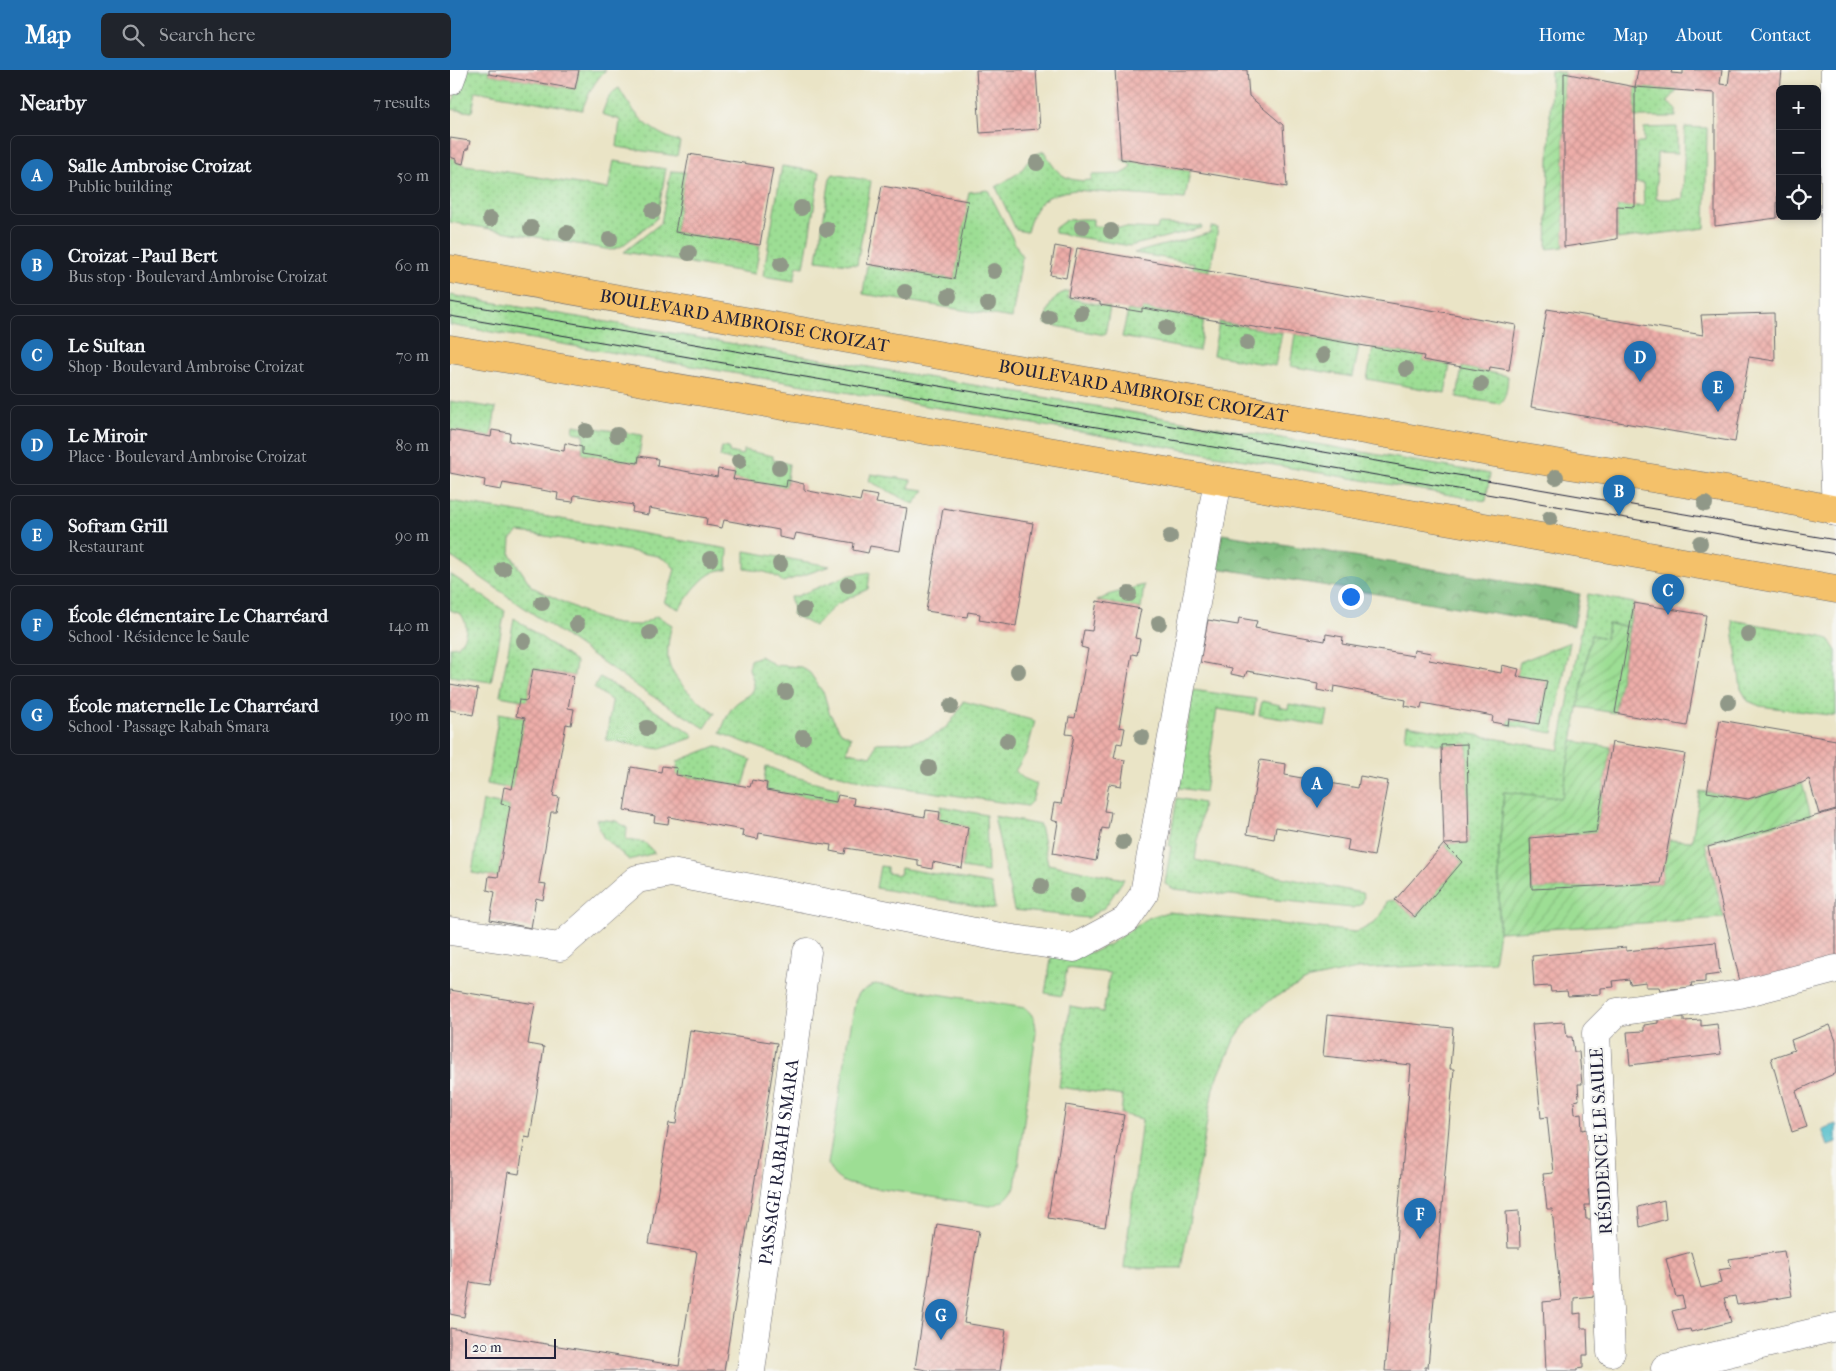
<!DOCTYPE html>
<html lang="en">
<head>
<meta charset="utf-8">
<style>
  body { margin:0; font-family:"IM FELL French Canon",serif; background:#20242c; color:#f1f3f6 }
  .controls { position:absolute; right:15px; top:15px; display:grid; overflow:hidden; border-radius:8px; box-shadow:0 2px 8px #0003 }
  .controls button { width:45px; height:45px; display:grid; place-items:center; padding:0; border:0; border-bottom:1px solid #363941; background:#171b24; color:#f1f3f6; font:25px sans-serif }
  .scale { position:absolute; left:15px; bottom:12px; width:91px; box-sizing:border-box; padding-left:5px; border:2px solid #22223b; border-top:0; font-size:14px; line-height:18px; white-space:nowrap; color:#22223b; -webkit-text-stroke:4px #f6f6f2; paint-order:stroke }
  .you { position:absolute; left:900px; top:526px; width:18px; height:18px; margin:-12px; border:4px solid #fff; border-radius:50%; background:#1a73e8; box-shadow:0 0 0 8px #1a73e833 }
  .badge { display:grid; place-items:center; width:32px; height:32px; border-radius:50%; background:#1f6fb2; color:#fff; font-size:16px; font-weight:700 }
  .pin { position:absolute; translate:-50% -41px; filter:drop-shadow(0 1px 2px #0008) }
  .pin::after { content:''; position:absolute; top:26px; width:18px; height:15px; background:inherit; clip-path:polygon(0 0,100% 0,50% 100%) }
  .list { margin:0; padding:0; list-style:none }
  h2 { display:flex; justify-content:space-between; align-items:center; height:65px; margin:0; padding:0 20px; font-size:21px }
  h2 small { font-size:16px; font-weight:400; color:#9ea1a6 }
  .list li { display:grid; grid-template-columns:32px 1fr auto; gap:15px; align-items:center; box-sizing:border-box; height:80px; margin:0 10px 10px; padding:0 10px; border:1px solid #363941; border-radius:8px }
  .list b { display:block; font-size:19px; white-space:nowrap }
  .list p { margin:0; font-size:16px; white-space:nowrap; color:#9ea1a6 }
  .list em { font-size:16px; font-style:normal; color:#9ea1a6 }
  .icon { flex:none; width:28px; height:28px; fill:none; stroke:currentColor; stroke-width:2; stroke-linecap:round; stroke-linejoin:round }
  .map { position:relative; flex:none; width:1386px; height:1301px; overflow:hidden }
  header { display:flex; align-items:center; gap:30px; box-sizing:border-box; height:70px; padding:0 25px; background:#1f6fb2; color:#fff }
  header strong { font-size:24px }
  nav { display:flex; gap:28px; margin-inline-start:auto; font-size:18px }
  .search { width:350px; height:45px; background:#20242c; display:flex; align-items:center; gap:12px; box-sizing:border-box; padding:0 18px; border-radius:8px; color:#9ea1a6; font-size:19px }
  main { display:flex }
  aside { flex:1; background:#171b24 }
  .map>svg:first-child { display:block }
  .grass { fill:url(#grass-dots); stroke:#608068 }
  .forest { fill:url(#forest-crowns); stroke:#50705c }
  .garden { fill:url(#garden-furrows); stroke:#608068 }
  .pitch { fill:#9dde94; stroke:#608068 }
  .water { fill:#51beca; stroke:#3a7082 }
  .building { fill:url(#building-cross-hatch) }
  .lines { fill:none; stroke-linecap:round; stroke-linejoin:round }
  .minor-casing { stroke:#68666c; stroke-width:29 }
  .major-casing { stroke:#68666c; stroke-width:29 }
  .minor { stroke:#fff; stroke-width:28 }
  .major { stroke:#f4c16a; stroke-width:28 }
  .tram { stroke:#22223b; stroke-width:1 }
  .tree { fill:#909888 }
  .labels { text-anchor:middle; stroke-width:4.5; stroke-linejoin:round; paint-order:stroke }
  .street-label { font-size:18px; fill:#22223b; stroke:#f6f6f2 }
</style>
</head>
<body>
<header>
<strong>Map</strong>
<div class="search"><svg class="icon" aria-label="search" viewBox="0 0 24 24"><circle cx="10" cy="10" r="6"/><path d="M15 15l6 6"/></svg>Search here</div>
<nav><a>Home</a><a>Map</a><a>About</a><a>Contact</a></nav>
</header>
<main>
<aside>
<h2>Nearby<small>7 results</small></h2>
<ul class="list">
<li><span class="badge">A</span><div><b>Salle Ambroise Croizat</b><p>Public building</p></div><em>50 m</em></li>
<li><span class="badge">B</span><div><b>Croizat - Paul Bert</b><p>Bus stop · Boulevard Ambroise Croizat</p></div><em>60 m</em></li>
<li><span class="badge">C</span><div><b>Le Sultan</b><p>Shop · Boulevard Ambroise Croizat</p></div><em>70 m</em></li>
<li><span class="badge">D</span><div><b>Le Miroir</b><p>Place · Boulevard Ambroise Croizat</p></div><em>80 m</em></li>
<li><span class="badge">E</span><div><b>Sofram Grill</b><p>Restaurant</p></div><em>90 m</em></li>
<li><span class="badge">F</span><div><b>École élémentaire Le Charréard</b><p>School · Résidence le Saule</p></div><em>140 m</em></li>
<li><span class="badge">G</span><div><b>École maternelle Le Charréard</b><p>School · Passage Rabah Smara</p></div><em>190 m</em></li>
</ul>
</aside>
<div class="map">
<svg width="1386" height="1301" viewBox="0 0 1386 1301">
  <defs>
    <pattern id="grass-dots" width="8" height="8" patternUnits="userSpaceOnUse" patternTransform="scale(1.25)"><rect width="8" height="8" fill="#9dde94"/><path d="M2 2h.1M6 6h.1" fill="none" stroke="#87be80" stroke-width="1.8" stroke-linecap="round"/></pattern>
    <pattern id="forest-crowns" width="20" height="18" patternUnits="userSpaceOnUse" patternTransform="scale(1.25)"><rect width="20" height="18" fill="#7ebd7e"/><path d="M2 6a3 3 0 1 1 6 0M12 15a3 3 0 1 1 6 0" fill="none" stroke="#679968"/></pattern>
    <pattern id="garden-furrows" width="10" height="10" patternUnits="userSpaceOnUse" patternTransform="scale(1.25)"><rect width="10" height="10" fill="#9dde94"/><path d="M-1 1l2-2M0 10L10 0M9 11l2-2" fill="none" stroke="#87be80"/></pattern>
    <pattern id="building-cross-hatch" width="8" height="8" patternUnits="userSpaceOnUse" patternTransform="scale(1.25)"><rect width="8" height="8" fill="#edada9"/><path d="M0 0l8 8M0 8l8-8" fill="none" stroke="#cb9592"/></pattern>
  </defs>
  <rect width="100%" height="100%" fill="#f6f6f2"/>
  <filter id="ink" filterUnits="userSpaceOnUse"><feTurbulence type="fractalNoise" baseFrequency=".02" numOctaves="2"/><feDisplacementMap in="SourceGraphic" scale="10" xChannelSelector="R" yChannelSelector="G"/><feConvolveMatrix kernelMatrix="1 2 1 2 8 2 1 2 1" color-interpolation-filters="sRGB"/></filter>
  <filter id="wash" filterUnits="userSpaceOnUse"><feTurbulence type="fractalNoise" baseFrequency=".0096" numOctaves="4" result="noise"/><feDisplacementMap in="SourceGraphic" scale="20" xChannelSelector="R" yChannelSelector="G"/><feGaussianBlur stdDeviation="1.12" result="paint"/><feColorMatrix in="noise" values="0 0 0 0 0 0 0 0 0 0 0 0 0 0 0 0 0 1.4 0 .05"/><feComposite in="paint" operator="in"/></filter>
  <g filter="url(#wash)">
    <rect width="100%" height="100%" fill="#eae4c6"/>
    <path class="grass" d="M15,0H39V4L125,19L129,0H156C144,11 138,25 132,40L26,21L22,42L0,39Z
      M1185,17L1228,20L1217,32L1226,39V47H1185Z
      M169,18C186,47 198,61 230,72L227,86L167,77L170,50L152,44C156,33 158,24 169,18Z
      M1227,57V84L1207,83L1206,129H1233L1235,57L1257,58L1255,158L1167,169V136H1194L1193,113H1186V73H1194V58Z
      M594,81C606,103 615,113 641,110L642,105L671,104L679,100L681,95L671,89L740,101L735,129L625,120C594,125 585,131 577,162L566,160L546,117L570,102L582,86Z
      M0,87L6,89V92L16,95L158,119L164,91L216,99L207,148L172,176L161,180L0,152Z
      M332,96L370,102L354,197L347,196L344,211L313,206Z
      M221,101L236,102L225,162L310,175L305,204L174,182L211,153Z
      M383,104L421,111L407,195L367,190L380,108Z
      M538,120L572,187L562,248L413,224L417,194L504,209L519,122Z
      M631,149H643V156L707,159L708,154L752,156V158L680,176L605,163V158L616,150Z
      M761,157L768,158L760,201L743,199L744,193L684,183L760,163Z
      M619,221L618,228L660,237L655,265L595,254C597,239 602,224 619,221Z
      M0,225L1040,404L1036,431L0,255Z
      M692,238L754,250L749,281L672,267L678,240L691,242Z
      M769,252L832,263L825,296L763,285Z
      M845,264L909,276L903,307L840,296Z
      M923,278L974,286L973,290L1000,295L995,323L917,309Z
      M1012,297L1058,306C1057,315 1057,327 1050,334L1007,327Z
      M0,331L46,338L41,367L0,360Z
      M124,355L192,365L188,393L132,384L134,364L123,362Z
      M272,377L279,378V382L292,385L294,380L323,386V390L339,394L336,417L283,409L286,392L270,387Z
      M421,404L461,410L459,418L475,420L464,434L419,411Z
      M0,431L129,452L278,479L277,500C256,497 240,525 229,539L214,532L220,517L225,499L219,492L208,486L84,464L69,462L61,469L60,484L82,517L144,547L167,554L190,555L207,546L222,555C219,563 216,585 219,594C225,613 249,632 265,643L255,658L194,621L0,486Z
      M295,481L380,496L333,512C321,501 310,501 295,499Z
      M420,502L418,519L387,534L364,556L342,544L343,539L340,527L347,526L396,506Z
      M0,504L55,541L41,612L0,606V577L8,576C17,566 19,556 11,544L0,540Z
      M694,515L691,539L647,531L661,524Z
      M1138,524L1184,533L1179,557L1158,554L1156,568L1141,565L1112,728L1054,722L1049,780V862L1044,892L907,899L860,909L823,928L800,947L784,970L763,1018L731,1198H674L692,1049L671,1044L673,1026L609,1017L620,936L653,942L660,903L617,898L612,926L595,923L602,884L643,882L660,874L698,848L718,842L906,862C922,856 933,848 937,831L945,830L965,847L1012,792L994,774L1019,773L1017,674L991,675L955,669L957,655L1014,665L1015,663L1109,680Z
      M64,548L126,592L124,606L83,599L77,631L50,626Z
      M1282,550L1372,566L1379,570L1386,581V646L1310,636L1298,631L1291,619Z
      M1120,572L1103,663L1058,655L1059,649L1089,654L1097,612L1067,606L1070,592Z
      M310,586L325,595L351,597L360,603L374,624L379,642L386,654L391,662L401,667L397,682L422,686L426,673C467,672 495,674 513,631L585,651L577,682L565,701L573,708L587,714L582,731L577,736L421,713L363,698L270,663C275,653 278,639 288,632C293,628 303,625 304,617C305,606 296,603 300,590Z
      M150,607L243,664L242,668L210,679L156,670L162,631L144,618Z
      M743,620L806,629L804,645L767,639L755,722L729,718Z
      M812,631L830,635L829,637L838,639L839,634L878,641L875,656L809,645Z
      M49,643L75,648L62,719L37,714Z
      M266,676L301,690L293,716L226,705L228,691Z
      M316,696L341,706L389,718L386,732L316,720L317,713L314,712Z
      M727,728L753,733L745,790L912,823L914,826L912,834L902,838L724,819L715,814L721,776H719Z
      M33,731L60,736L48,807L22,803Z
      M491,736L536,745L538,802L512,798L518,757L489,751Z
      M544,746L590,755L598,794L674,809L655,837L638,848L564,840Z
      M146,749L166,751L177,758L176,770L194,772L205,783L179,790L153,767Z
      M430,796L437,797V803L450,805L451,798L541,814L545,839L426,818Z"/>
    <path class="forest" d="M772,464L1130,524L1124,556L767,498Z"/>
    <path class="garden" d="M1101,1L1114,3V177L1097,179Z
      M1158,554L1179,557L1165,643L1128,637L1141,565L1156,568Z
      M1122,671L1161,677L1146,762L1080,768L1082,819L1211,813L1219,770L1242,771L1250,721L1298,729L1352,713L1361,745L1255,773L1274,848L1049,862V780L1054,722L1112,728Z"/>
    <path class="pitch" d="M425,914L575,938C584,945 586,952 586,963L565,1117C558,1128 553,1133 540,1136L399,1114C388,1110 382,1105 378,1094L405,931L409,923Z"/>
    <path class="water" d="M1386,1054V1073L1378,1076L1372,1059Z"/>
    <g id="blocks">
      <path class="building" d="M39,0H129L125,19L39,4Z
        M526,0H586L590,59L530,63Z
        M665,0H797L799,26L833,55L837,117L671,89Z
        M1188,0H1222L1221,3L1233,4V0H1272L1270,14L1278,15L1280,0H1332L1329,28L1327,148L1265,156V23L1185,17Z
        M1114,3L1185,17V137L1167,136V169L1114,177Z
        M0,68L20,71L18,79H16L13,94L6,92V89L0,87Z
        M239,84L323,98L310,175L225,162Z
        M432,116L518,131L504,209L417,194Z
        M605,176L621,179L616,208L600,205Z
        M627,178L1066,255L1059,300L1040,297L1039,302L973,290L974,286L692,238V242L650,235V232L618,226Z
        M1097,239L1253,265L1251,245L1324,243L1325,291L1299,287L1285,372L1081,337Z
        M0,360L41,367L42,360L60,363L59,371L114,381L115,373L132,377V384L188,393L189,386L208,389L207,396L267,407L268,399L285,402L283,409L336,417L337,410L354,414V420L410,431L412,423L428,426L426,433L457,438L450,481L420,476L418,483L403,480L404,473L346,463L344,470L329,467V460L274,450L272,458L256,455L257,448L199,438L198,445L182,442L183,435L124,425L123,432L107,430L108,423L53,413L51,420L34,417L35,410L0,403Z
        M493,438L583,453L566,556L529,550L530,544L518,542L517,547L476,541Z
        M647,531L691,539L685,568L690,569L687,585L682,584L669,657L675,658L672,674L667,673L664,688L675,690L671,716L659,714L654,741L661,742L658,759L652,758L646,791L603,783L608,752L601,750L604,733L611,734L624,665L616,664L619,647L625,648L638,579L631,577L634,560L642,561Z
        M1184,533L1256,545L1237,656L1165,643Z
        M789,548L807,551L805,558L875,571L876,564L893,567L892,574L963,586L964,580L981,583L979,590L1051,603L1052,595L1069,599L1067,606L1097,611L1089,654L1059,649L1058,655L1042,652L1043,646L972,633L971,639L955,636L956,630L884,616L883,623L867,620L868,614L797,601L795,607L781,604L782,598L750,592L758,550L788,555Z
        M83,599L124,606L118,638L124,639L121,655L116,654L103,726L109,727L106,742H101L89,813L96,814L93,830L86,828L81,858L40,850L45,822L37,820L39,806L48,807L60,736L51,734L54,717L62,719L75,648L66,646L69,630L77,631Z
        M0,614L28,619L23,645L0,640Z
        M1270,650L1386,670V739L1369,744L1359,709L1352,713L1298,729L1257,722Z
        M1162,672L1235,684L1211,813L1082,819L1080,768L1146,762Z
        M1017,674L1019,773L994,774L991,675Z
        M810,690L836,694L835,705L908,718L910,706L938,711L924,786L897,781L899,770L826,757L824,769L797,764Z
        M212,696L227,698L226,705L300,717L302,710L317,713L316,720L386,732L388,725L404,728L403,735L475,747L476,740L490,742L489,751L518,757L512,798L483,792L482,799L468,796V790L396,778L395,784L380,781L381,775L309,763L308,769L292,766L293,760L219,747L218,754L204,752L205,746L174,740L181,697L211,702Z
        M1386,740V893L1292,920L1258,777Z
        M994,774L1012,792L965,847L945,830Z
        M1266,872L1270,904L1255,906V912L1241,913L1242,917L1210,920L1209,917H1196V912L1180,914L1179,909L1163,911L1164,917L1151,918V924L1118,926L1117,921L1101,922L1100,916L1084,917L1082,886L1176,877V881Z
        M0,920L85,934L78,974L94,977L80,1068L75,1067L69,1104L58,1102L40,1215L20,1212L14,1247L0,1244Z
        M877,945L1003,958L1000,999H1004L978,1297H975V1301H935L961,995L873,986Z
        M1234,947V951L1251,950V956L1267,954L1271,984L1180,995L1177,962L1194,961V955L1208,953V949Z
        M1115,952L1117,967H1122L1124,982H1129L1132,1014H1128L1129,1030L1124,1031L1125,1044L1131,1043L1132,1060L1137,1059L1143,1119L1138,1120L1140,1135H1135L1136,1149H1141L1148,1211L1143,1212L1145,1226L1124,1228V1244L1131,1243V1258H1137L1138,1285H1133V1298L1127,1299V1301H1096L1093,1232L1111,1230L1102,1139H1097L1093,1104L1103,1103L1097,1047L1091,1048L1082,954Z
        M1380,955L1386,971V1003L1346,1021L1357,1057L1342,1062L1321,988L1344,980L1341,970Z
        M240,960L327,973L274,1301H0V1258L229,1296L247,1182L199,1174L219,1053L226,1054Z
        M616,1035L674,1045L655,1157L598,1148Z
        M1214,1130L1216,1149L1190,1157L1188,1137Z
        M1069,1141L1070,1178H1058L1056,1142Z
        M487,1154L529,1161L514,1253L556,1260L550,1301H482L465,1298Z
        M1334,1181L1342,1226L1287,1235L1285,1226L1274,1228L1281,1252L1241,1262L1240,1259L1228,1261L1222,1241L1235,1238L1232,1226L1226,1227L1216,1189L1241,1182L1251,1218L1271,1213L1268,1200L1281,1198L1279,1189Z"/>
    </g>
  </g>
  <g filter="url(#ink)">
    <use href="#blocks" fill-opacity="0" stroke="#68666c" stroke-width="1"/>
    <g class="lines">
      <g class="minor-casing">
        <g id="minor">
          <path d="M1385,0L1384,391L1386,442"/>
          <path d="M0,11L4,0"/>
          <path d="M0,861L110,877L187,809L221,803L333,824L550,867L624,878L676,850L694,824L768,410"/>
          <path d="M1161,1282L1146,963L1167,942L1290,924L1386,899"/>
          <path d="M1215,1298L1386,1257"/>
          <path id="s1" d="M301,1301L357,882"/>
        </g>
      </g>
      <g class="major-casing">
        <g id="major">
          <path id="s2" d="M0,199L1056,385L1327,428L1386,440"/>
          <path d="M0,279L768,410L1386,519"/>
        </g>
      </g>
      <use href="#minor" class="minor"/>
      <use href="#major" class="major"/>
      <path class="tram" d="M0,232L1386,470
        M0,246L1386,484"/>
    </g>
    <g class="tree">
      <circle cx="587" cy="93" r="8"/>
      <circle cx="351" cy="138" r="8"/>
      <circle cx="203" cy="141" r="8"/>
      <circle cx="40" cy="149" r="8"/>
      <circle cx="632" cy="157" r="8"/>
      <circle cx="81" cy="158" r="8"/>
      <circle cx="377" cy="159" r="8"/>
      <circle cx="661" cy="161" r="8"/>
      <circle cx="117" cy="163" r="8"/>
      <circle cx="160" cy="169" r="8"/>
      <circle cx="239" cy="183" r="8"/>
      <circle cx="331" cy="194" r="8"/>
      <circle cx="544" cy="201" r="8"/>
      <circle cx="455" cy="222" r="8"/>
      <circle cx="499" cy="226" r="8"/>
      <circle cx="538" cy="234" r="8"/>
      <circle cx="631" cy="243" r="8"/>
      <circle cx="599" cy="247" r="8"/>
      <circle cx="716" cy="258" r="8"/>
      <circle cx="797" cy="273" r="8"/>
      <circle cx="873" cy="285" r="8"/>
      <circle cx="956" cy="299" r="8"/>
      <circle cx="1031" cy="314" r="8"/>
      <circle cx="136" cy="361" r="8"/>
      <circle cx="167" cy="365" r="8"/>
      <circle cx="289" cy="391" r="8"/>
      <circle cx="329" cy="398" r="8"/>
      <circle cx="1106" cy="407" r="8"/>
      <circle cx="1255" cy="434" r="8"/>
      <circle cx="1100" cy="448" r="8"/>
      <circle cx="720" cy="467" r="8"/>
      <circle cx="1250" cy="473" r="8"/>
      <circle cx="260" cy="489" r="8"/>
      <circle cx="330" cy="494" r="8"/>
      <circle cx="53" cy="499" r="8"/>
      <circle cx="398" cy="515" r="8"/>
      <circle cx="679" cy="524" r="8"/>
      <circle cx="92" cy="533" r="8"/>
      <circle cx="354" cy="540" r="8"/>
      <circle cx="709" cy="553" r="8"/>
      <circle cx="127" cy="554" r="8"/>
      <circle cx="200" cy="563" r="8"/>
      <circle cx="1298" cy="564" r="8"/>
      <circle cx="74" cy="571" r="8"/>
      <circle cx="568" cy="601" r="8"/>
      <circle cx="336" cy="622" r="8"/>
      <circle cx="1278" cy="632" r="8"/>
      <circle cx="501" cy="636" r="8"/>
      <circle cx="197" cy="658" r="8"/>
      <circle cx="353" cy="667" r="8"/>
      <circle cx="692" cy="667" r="8"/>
      <circle cx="557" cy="671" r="8"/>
      <circle cx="479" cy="698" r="8"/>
      <circle cx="673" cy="772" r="8"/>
      <circle cx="591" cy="816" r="8"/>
      <circle cx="627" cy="826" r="8"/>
    </g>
  </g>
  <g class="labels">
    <g class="street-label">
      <text dy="6" stroke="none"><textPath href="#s2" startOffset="299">BOULEVARD AMBROISE CROIZAT</textPath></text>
      <text dy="6" stroke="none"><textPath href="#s2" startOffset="704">BOULEVARD AMBROISE CROIZAT</textPath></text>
      <text transform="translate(1151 1071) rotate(-93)" y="6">RÉSIDENCE LE SAULE</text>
      <text dy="6" stroke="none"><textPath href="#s1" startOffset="211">PASSAGE RABAH SMARA</textPath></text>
    </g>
  </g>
</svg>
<div class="controls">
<button>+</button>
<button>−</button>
<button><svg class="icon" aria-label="locate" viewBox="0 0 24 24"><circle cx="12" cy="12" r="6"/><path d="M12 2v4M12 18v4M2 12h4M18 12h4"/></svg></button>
</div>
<div class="scale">20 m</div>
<div class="you"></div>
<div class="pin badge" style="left:867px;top:738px">A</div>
<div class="pin badge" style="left:1169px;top:446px">B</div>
<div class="pin badge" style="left:1218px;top:545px">C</div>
<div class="pin badge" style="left:1190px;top:312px">D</div>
<div class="pin badge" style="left:1268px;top:342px">E</div>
<div class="pin badge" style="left:970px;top:1169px">F</div>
<div class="pin badge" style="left:491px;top:1270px">G</div>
</div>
</main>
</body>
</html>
